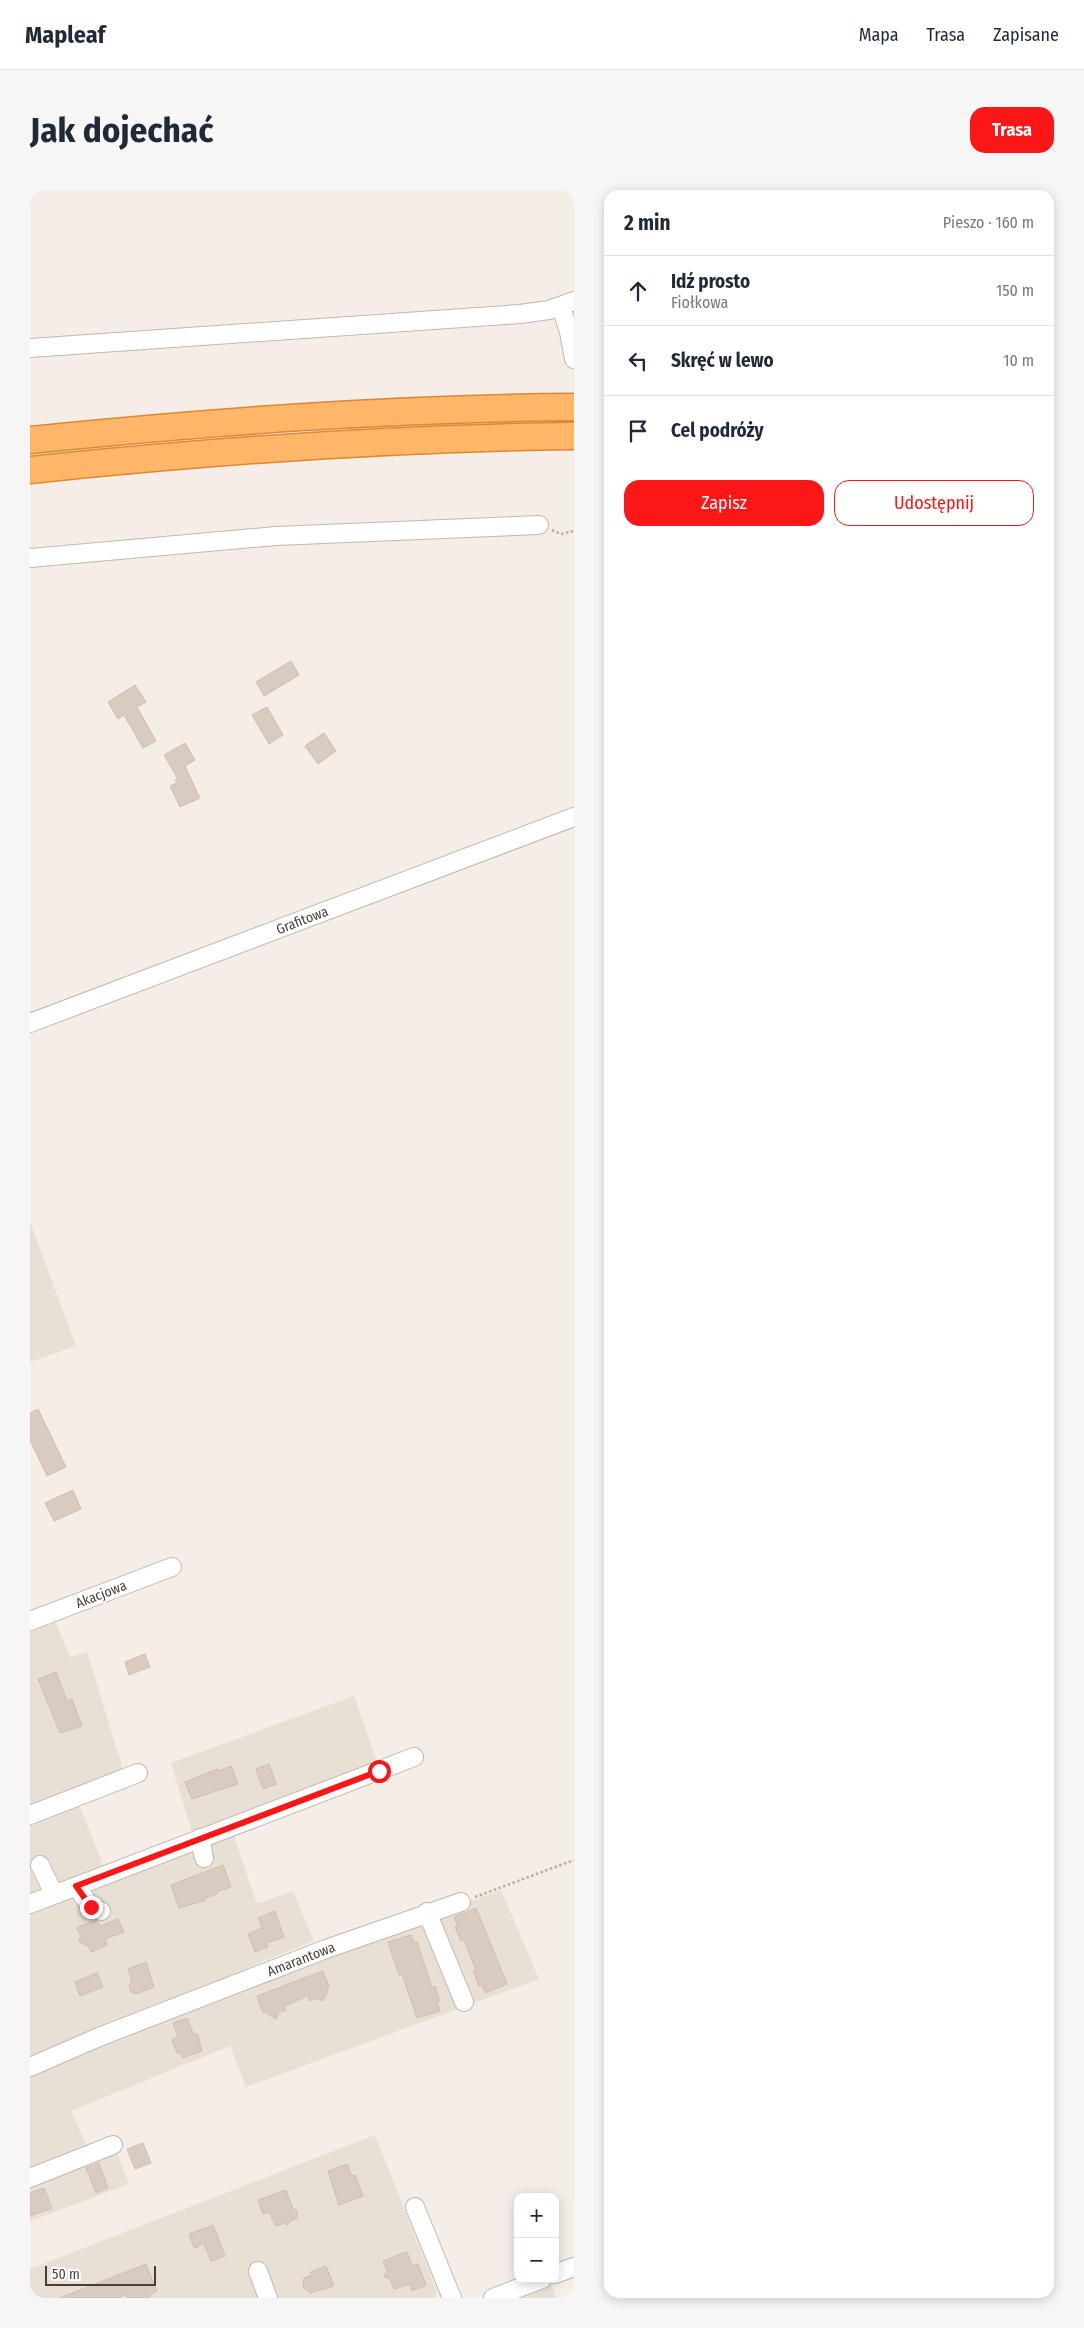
<!DOCTYPE html>
<html lang="pl">
<head>
<meta charset="utf-8">
<style>
  body { margin:0; font-family:"Fira Sans Condensed",sans-serif; background:#f6f6f7; color:#1f2937 }
  .controls { position:absolute; right:15px; bottom:15px; display:grid; overflow:hidden; border-radius:10px; box-shadow:0 2px 12px #0003 }
  .controls button { width:45px; height:45px; display:grid; place-items:center; padding:0; border:0; border-bottom:1px solid #e0e1e3; background:#fff; color:#1f2937; font:25px sans-serif }
  .scale { position:absolute; left:15px; bottom:12px; width:111px; box-sizing:border-box; padding-left:5px; border:2px solid #473e36; border-top:0; font-size:14px; line-height:18px; white-space:nowrap; color:#473e36; -webkit-text-stroke:4px #fff; paint-order:stroke }
  .stop { position:absolute; width:15px; height:15px; margin:-11px; border:4px solid #fb1717; border-radius:50%; background:#fff }
  .stop.end { background:#fb1717; border-color:#fff; box-shadow:0 1px 5px #0008 }
  .list { margin:0; padding:0; list-style:none }
  h2 { display:flex; justify-content:space-between; align-items:center; height:65px; margin:0; padding:0 20px; font-size:21px }
  h2 small { font-size:16px; font-weight:400; color:#747a83 }
  .list li { display:grid; grid-template-columns:32px 1fr auto; gap:15px; align-items:center; box-sizing:border-box; height:70px; padding:0 20px; border-top:1px solid #e0e1e3 }
  .list b { display:block; font-size:19px; white-space:nowrap }
  .list p { margin:0; font-size:16px; white-space:nowrap; color:#747a83 }
  .list em { font-size:16px; font-style:normal; color:#747a83 }
  .actions { display:flex; gap:10px; padding:15px 20px }
  .actions a { flex:1; padding:11px 0; border:1px solid #fb1717; border-radius:15px; text-align:center; font-size:18px; color:#fb1717 }
  .actions .main { background:#fb1717; color:#fff }
  .icon { flex:none; width:28px; height:28px; fill:none; stroke:currentColor; stroke-width:2; stroke-linecap:round; stroke-linejoin:round }
  .map { position:relative; flex:none; width:544px; height:2108px; overflow:hidden; border-radius:15px }
  header { display:flex; align-items:center; gap:30px; box-sizing:border-box; height:70px; padding:0 25px; background:#fff; border-bottom:1px solid #e0e1e3 }
  header strong { font-size:24px }
  nav { display:flex; gap:28px; margin-inline-start:auto; font-size:18px }
  .intro { display:flex; align-items:center; justify-content:space-between; box-sizing:border-box; height:120px; padding:0 30px }
  h1 { margin:0; font-size:35px }
  .button { padding:12px 22px; border-radius:15px; background:#fb1717; color:#fff; font-size:18px; font-weight:700 }
  main { display:flex; gap:30px; padding:0 30px }
  aside { flex:1; background:#fff; border-radius:15px; box-shadow:0 2px 12px #0003 }
  .map>svg:first-child { display:block }
  .residential { fill:#e8dfd5 }
  .green { fill:#d7e8b0 }
  .building { fill:#d9cbc0; stroke:#d0bfb0 }
  .lines { fill:none; stroke-linecap:round; stroke-linejoin:round }
  .minor-casing { stroke:#c2b7ad; stroke-width:20 }
  .highway-casing { stroke:#df8737; stroke-width:29 }
  .path { stroke:#c1ae9b; stroke-width:2.5; stroke-dasharray:2.5 2.5; stroke-linecap:butt }
  .minor { stroke:#fff; stroke-width:18 }
  .highway { stroke:#ffb668; stroke-width:26 }
  .route { stroke:#fb1717; stroke-width:6 }
  .labels { text-anchor:middle; stroke-width:4; stroke-linejoin:round; paint-order:stroke }
  .street-label { font-size:14px; fill:#473e36; stroke:#fff }
</style>
</head>
<body>
<header>
<strong>Mapleaf</strong>
<nav><a>Mapa</a><a>Trasa</a><a>Zapisane</a></nav>
</header>
<div class="intro"><h1>Jak dojechać</h1><a class="button">Trasa</a></div>
<main>
<div class="map">
<svg width="544" height="2108" viewBox="0 0 544 2108">
  <rect width="100%" height="100%" fill="#f4eee7"/>
  <path class="residential" d="M0,1032L46,1156L0,1172Z
    M22,1423L40,1467L57,1462L95,1586L0,1622V1432Z
    M324,1506L349,1577L163,1645L141,1573Z
    M47,1609L75,1680L0,1709V1627Z
    M202,1640L227,1714L263,1701L284,1751L235,1770L156,1809L0,1875V1723Z
    M471,1700L509,1789L216,1897L200,1856L41,1921L59,1961L85,1957L99,1994L0,2031V1883L325,1753Z
    M345,1945L407,2102L404,2108H0V2079Z
    M519,2089L526,2108H474Z"/>
  <path class="green" d="M544,226V237L319,245V235Z
    M90,251L91,262L0,271V260Z"/>
  <path class="building" d="M261,471L269,485L234,506L226,492Z
    M105,495L116,512L107,517L126,551L113,558L94,525L88,529L78,512Z
    M237,517L253,545L239,554L222,525Z
    M294,543L306,561L288,574L275,556Z
    M155,553L165,570L155,576L170,608L150,617L140,596L147,593L145,590L148,589L134,565Z
    M8,1219L36,1277L17,1286L0,1250V1223Z
    M43,1300L51,1319L24,1331L15,1313Z
    M115,1464L120,1477L99,1485L95,1472Z
    M26,1482L37,1511L42,1509L52,1536L30,1543L8,1489Z
    M239,1574L246,1594L233,1599L226,1579Z
    M201,1576L208,1594L162,1609L155,1592L187,1579L188,1581Z
    M193,1675L201,1697L186,1702L187,1704L175,1708L176,1710L149,1718L141,1695Z
    M446,1718L477,1794L455,1803L452,1795L449,1796L443,1781L446,1780L434,1750L431,1751L425,1737L428,1736L424,1727Z
    M245,1721L254,1747L237,1753L238,1757L225,1762L218,1744L232,1738L228,1728Z
    M88,1729L94,1742L75,1749L77,1755L61,1762L59,1757L48,1751L51,1747L47,1738L66,1730L70,1736Z
    M381,1745L384,1753L387,1752L402,1797L405,1796L410,1811L407,1812L410,1821L387,1828L372,1784L369,1785L358,1752Z
    M116,1772L124,1797L106,1804L101,1802L99,1796L102,1790L98,1779Z
    M293,1781L299,1797L297,1798L298,1801L293,1811L287,1808L280,1811L278,1806L254,1816L256,1820L249,1822L246,1829L235,1822L233,1823L227,1806Z
    M67,1783L73,1797L50,1806L45,1792Z
    M157,1828L163,1843L168,1845L172,1861L153,1868L150,1862L147,1863L142,1850L148,1847L143,1833Z
    M113,1953L121,1973L105,1979L97,1959Z
    M69,1973L78,1998L66,2003L56,1978Z
    M317,1974L322,1986L325,1985L333,2006L309,2015L298,1981Z
    M14,1998L22,2018L0,2026V2003Z
    M256,2000L263,2019L267,2021V2028L260,2031L257,2035L254,2033L246,2036L239,2022L233,2024L228,2010Z
    M183,2035L195,2066L181,2071L174,2054L164,2058L159,2044Z
    M377,2062L382,2076L388,2074L396,2095L382,2101L380,2094L364,2099L360,2089L354,2087L357,2081L353,2071Z
    M116,2074L127,2101L119,2105L120,2108H98L96,2105L87,2108H30Z
    M296,2076L304,2096L280,2103L273,2097L274,2088L282,2085L281,2082Z"/>
  <g class="lines">
    <g class="minor-casing">
      <path id="minor" d="M531,117L539,142L544,169
        M0,158L490,124L519,120L544,111
        M0,368L246,346L509,335
        M0,833L544,627
        M0,1431L142,1377
        M0,1625L108,1583
        M170,1648L174,1668
        M10,1675L24,1704
        M46,1696L61,1717L71,1721
        M0,1714L384,1567
        M397,1722L434,1812
        M0,1877L69,1847L296,1759L431,1712
        M0,1988L83,1955
        M385,2017L422,2108
        M228,2081L238,2108
        M525,2084L544,2077
        M463,2108L512,2089"/>
    </g>
    <g class="highway-casing">
      <path id="highway" d="M0,250C181,232 362,218 544,217
        M0,280C180,261 362,248 544,246"/>
    </g>
    <path class="path" d="M522,340L531,344L544,341
      M445,1707L544,1670"/>
    <use href="#minor" class="minor"/>
    <use href="#highway" class="highway"/>
  </g>
  <g class="lines">
    <path class="route" d="M61,1717L46,1696L349,1581"/>
  </g>
  <g class="labels">
    <g class="street-label">
      <text transform="translate(272 730) rotate(-21)" y="5">Grafitowa</text>
      <text transform="translate(71 1404) rotate(-21)" y="5">Akacjowa</text>
      <text transform="translate(271 1769) rotate(-21)" y="5">Amarantowa</text>
    </g>
  </g>
</svg>
<div class="controls">
<button>+</button>
<button>−</button>
</div>
<div class="scale">50 m</div>
<div class="stop" style="left:349px;top:1581px"></div>
<div class="stop end" style="left:61px;top:1717px"></div>
</div>
<aside>
<h2>2 min<small>Pieszo · 160 m</small></h2>
<ul class="list">
<li><svg class="icon" aria-label="ahead" viewBox="0 0 24 24"><path d="M12 20V5M6 11l6-6 6 6"/></svg><div><b>Idź prosto</b><p>Fiołkowa</p></div><em>150 m</em></li>
<li><svg class="icon" aria-label="left" viewBox="0 0 24 24"><path d="M17 20v-9H6M10 6l-5 5 5 5"/></svg><div><b>Skręć w lewo</b></div><em>10 m</em></li>
<li><svg class="icon" aria-label="arrive" viewBox="0 0 24 24"><path d="M6 21V4h12l-3 4 3 4H6"/></svg><div><b>Cel podróży</b></div></li>
</ul>
<div class="actions"><a class="main">Zapisz</a><a>Udostępnij</a></div>
</aside>
</main>
</body>
</html>
